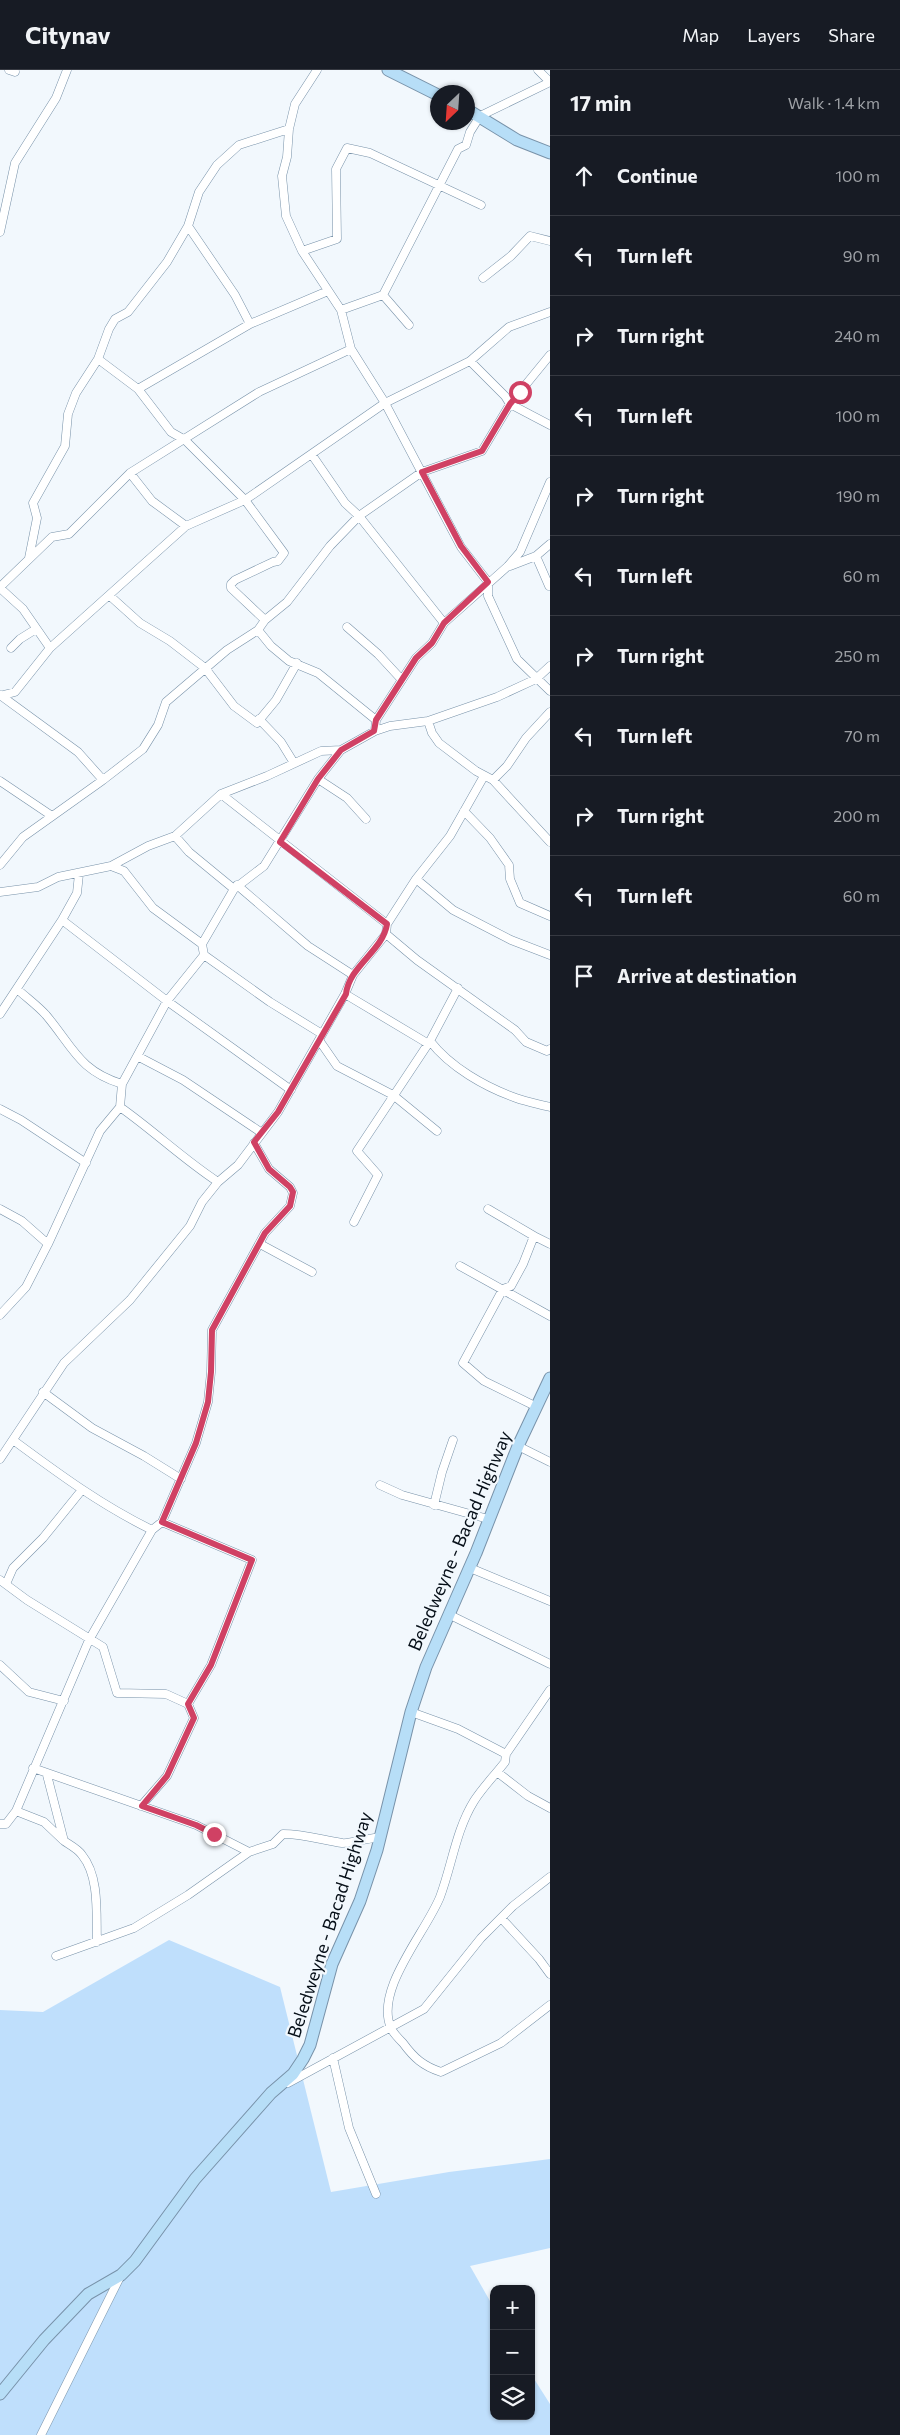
<!DOCTYPE html>
<html lang="en">
<head>
<meta charset="utf-8">
<style>
  body { margin:0; font-family:Commissioner,sans-serif; background:#242831; color:#f1f3f6 }
  .controls { position:absolute; right:15px; bottom:15px; display:grid; overflow:hidden; border-radius:10px; box-shadow:0 1px 4px #0004 }
  .controls button { width:45px; height:45px; display:grid; place-items:center; padding:0; border:0; border-bottom:1px solid #363941; background:#171b24; color:#f1f3f6; font:25px sans-serif }
  .compass { position:absolute; left:430px; top:15px; width:45px; height:45px; border-radius:50%; background:#171b24; box-shadow:0 1px 4px #0004; rotate:205deg }
  .stop { position:absolute; width:15px; height:15px; margin:-11px; border:4px solid #d04164; border-radius:50%; background:#fff }
  .stop.end { background:#d04164; border-color:#fff; box-shadow:0 1px 5px #0008 }
  .list { margin:0; padding:0; list-style:none }
  h2 { display:flex; justify-content:space-between; align-items:center; height:65px; margin:0; padding:0 20px; font-size:21px }
  h2 small { font-size:16px; font-weight:400; color:#9ea1a6 }
  .list li { display:grid; grid-template-columns:32px 1fr auto; gap:15px; align-items:center; box-sizing:border-box; height:80px; padding:0 20px; border-top:1px solid #363941 }
  .list b { display:block; font-size:19px; white-space:nowrap }
  .list em { font-size:16px; font-style:normal; color:#9ea1a6 }
  .icon { flex:none; width:28px; height:28px; fill:none; stroke:currentColor; stroke-width:2; stroke-linecap:round; stroke-linejoin:round }
  .map { position:relative; flex:none; width:550px; height:2365px; overflow:hidden }
  header { display:flex; align-items:center; gap:30px; box-sizing:border-box; height:70px; padding:0 25px; background:#171b24; border-bottom:1px solid #363941 }
  header strong { font-size:24px }
  nav { display:flex; gap:28px; margin-inline-start:auto; font-size:18px }
  main { display:flex }
  aside { flex:1; background:#171b24 }
  .map>svg:first-child { display:block }
  .green { fill:#bfdffc }
  .lines { fill:none; stroke-linecap:round; stroke-linejoin:round }
  .street-casing { stroke:#7892a9; stroke-width:9 }
  .secondary-casing { stroke:#7892a9; stroke-width:13 }
  .street { stroke:#fff; stroke-width:8 }
  .secondary { stroke:#b7def7; stroke-width:11 }
  .route { stroke:#d04164; stroke-width:6 }
  .labels { text-anchor:middle; stroke-width:4.5; stroke-linejoin:round; paint-order:stroke }
  .street-label { font-size:18px; fill:#060f18; stroke:#f2f8fd }
</style>
</head>
<body>
<header>
<strong>Citynav</strong>
<nav><a>Map</a><a>Layers</a><a>Share</a></nav>
</header>
<main>
<div class="map">
<svg width="550" height="2365" viewBox="0 0 550 2365">
  <rect width="100%" height="100%" fill="#f2f8fd"/>
  <path class="green" d="M169,1870L280,1917L331,2122L449,2102L550,2089V2178L470,2196L494,2238V2346H531V2304L550,2334V2365H0V1940L43,1942Z"/>
  <g class="lines">
    <g class="street-casing">
      <path id="street" d="M9,0L15,2
        M317,0L295,34L289,59L287,87L282,106L286,146L302,181L341,240L351,279L385,333L461,477L488,512V526L517,589L550,621
        M538,0L550,12
        M188,156L235,225L250,254
        M0,162L15,93L56,28L67,0
        M302,181L337,169L336,99L347,78L370,83L481,135
        M483,208L511,186L530,166L550,171
        M383,225L409,255
        M341,240L383,225L458,79L466,75L470,62L480,46L550,12
        M98,289L138,319L171,362L185,370L245,430L284,483L278,491L273,492L235,510L231,514V518L265,550
        M470,291L505,326L510,334L550,355
        M138,319L250,254L328,221
        M312,385L345,433L359,446L444,553
        M130,403L152,431L186,456
        M536,486L549,516
        M29,488L37,448L33,433L65,376L68,344L76,323L98,289L109,259L115,249L128,242L167,192L188,156L199,122L217,95L239,75L289,59
        M510,496L536,486L550,474
        M0,517L52,467L69,464L130,403L259,322L351,279
        M0,518L23,539L50,578
        M110,526L140,553L170,571L205,598L234,636L257,653L276,630L297,593
        M347,557L378,584L402,610
        M258,560L271,576L289,591L318,603L376,650
        M11,578L20,569L36,559
        M0,625L78,682L103,710
        M0,626L15,622L50,578L186,456L245,430L385,333L470,291L509,257L550,242
        M259,649L281,672L294,693
        M428,651L432,663L439,673L476,701L493,710L550,772
        M375,661L376,650L416,588L432,573L444,553L508,496L520,482L550,412
        M318,709L347,728L366,749
        M493,710L507,696L526,668L550,642
        M0,711L52,746
        M221,724L387,854
        M464,741L490,768L509,795L510,809L520,833L550,846
        M175,766L189,782L234,819
        M0,795L23,767L103,710L143,679L158,655L166,632L227,580L258,560L265,550L287,532L330,476L359,446L422,402L482,381L510,334L550,285
        M111,796L124,801L153,838L202,874
        M416,809L453,840L511,870L550,885
        M237,815L308,876L353,905
        M0,822L38,817L58,807L111,796L148,776L175,766L221,724L267,706L321,681L341,680L375,661L390,656L428,651L497,627L536,609L550,596
        M62,850L167,931L291,1020
        M386,864L417,890L515,960L526,972L547,981L550,979
        M204,885L270,932L322,964
        M17,919C27,928 38,936 46,945C73,977 79,1001 122,1014
        M345,924L427,973
        M0,944L62,850L77,823L79,804
        M319,970L337,996L393,1025L437,1061
        M430,971C450,997 485,1017 516,1028C527,1032 539,1034 550,1037
        M139,987L183,1010L262,1063
        M120,1037C154,1061 183,1089 218,1112
        M0,1039L21,1050L86,1093
        M0,1139L22,1151L48,1174
        M488,1139L534,1166L523,1194L511,1216L503,1219L463,1293L484,1311L537,1337
        M354,1152L378,1105L357,1081L430,971L458,918
        M534,1166L550,1174
        M260,1174L312,1202
        M460,1196L550,1246
        M0,1245L26,1217L48,1174L100,1061L120,1037L122,1014L167,931L204,885L202,874L234,819L264,796L318,709L341,680
        M43,1322L92,1358L144,1386L181,1409
        M13,1370C59,1404 101,1435 152,1460
        M518,1376L550,1392
        M0,1389L64,1293L130,1230L190,1156L202,1132L218,1112L238,1095L278,1042L345,924L353,905L386,864L387,854L416,809L450,766L484,706
        M380,1415L402,1425L488,1449
        M434,1435L442,1402L453,1370
        M470,1498L550,1531
        M0,1510L27,1530L103,1577L117,1623L166,1624L188,1634
        M6,1514L13,1498L43,1468L81,1421
        M448,1544L550,1594
        M0,1595L29,1622L64,1631
        M550,1620L506,1684L505,1692C495,1705 483,1717 474,1731C456,1760 452,1795 440,1827C426,1862 374,1920 391,1958C393,1963 399,1969 403,1973C414,1988 423,1996 441,2002L501,1973L550,1935
        M411,1642L458,1659L506,1684
        M33,1698L196,1755L249,1782
        M497,1702L528,1726L550,1738
        M47,1705L64,1771C70,1775 78,1779 82,1785C100,1807 96,1845 97,1872
        M141,1736L167,1706L194,1648L188,1634L211,1595L252,1490L162,1452
        M16,1741L89,1570L152,1460L162,1452L196,1373L208,1332L211,1302L212,1260L265,1163L290,1136L293,1123L290,1117L269,1099L254,1073
        M0,1754H6L16,1741L44,1752L63,1770
        M502,1849L539,1889L550,1904
        M56,1886L134,1858L188,1825L249,1782L273,1774L283,1764C304,1764 322,1770 342,1773C347,1774 371,1768 380,1767
        M333,1988L349,2058L376,2124
        M288,2013L424,1939L481,1868L513,1836L550,1807
        M41,2365L120,2207"/>
    </g>
    <g class="secondary-casing">
      <path id="secondary" d="M388,0L438,25
        M468,40L517,70L550,83
        M0,2324L44,2270L88,2224L121,2205L135,2191L195,2109L271,2023L293,2004L303,1989L310,1975L332,1894L360,1831L377,1780L411,1642L426,1597L476,1483L518,1376L550,1308"/>
    </g>
    <use href="#street" class="street"/>
    <use href="#secondary" class="secondary"/>
  </g>
  <g class="lines">
    <path class="route" d="M214,1764L196,1755L142,1736L167,1706L194,1648L188,1634L211,1595L252,1490L162,1452L196,1373L208,1332L211,1302L212,1260L265,1163L290,1136L293,1122L290,1117L269,1099L254,1072L278,1042L346,924C349,896 383,881 387,854L280,772L318,709L341,680L374,661L376,650L416,588L432,573L444,553L488,512L461,476L422,402L482,381L510,334L520,322"/>
  </g>
  <g class="labels">
    <g class="street-label">
      <text transform="translate(460 1471) rotate(-67)" y="6">Beledweyne - Bacad Highway</text>
      <text transform="translate(330 1855) rotate(-72)" y="6">Beledweyne - Bacad Highway</text>
    </g>
  </g>
</svg>
<div class="controls">
<button>+</button>
<button>−</button>
<button><svg class="icon" aria-label="layers" viewBox="0 0 24 24"><path d="M12 4l9 5-9 5-9-5zM3 14l9 5 9-5"/></svg></button>
</div>
<svg class="compass" viewBox="-18 -18 36 36"><path d="M0-13l5 13h-10z" fill="#e53935"/><path d="M0 13l5-13h-10z" fill="#9ea1a6"/></svg>
<div class="stop" style="left:520px;top:322px"></div>
<div class="stop end" style="left:214px;top:1764px"></div>
</div>
<aside>
<h2>17 min<small>Walk · 1.4 km</small></h2>
<ul class="list">
<li><svg class="icon" aria-label="ahead" viewBox="0 0 24 24"><path d="M12 20V5M6 11l6-6 6 6"/></svg><div><b>Continue</b></div><em>100 m</em></li>
<li><svg class="icon" aria-label="left" viewBox="0 0 24 24"><path d="M17 20v-9H6M10 6l-5 5 5 5"/></svg><div><b>Turn left</b></div><em>90 m</em></li>
<li><svg class="icon" aria-label="right" viewBox="0 0 24 24"><path d="M7 20v-9h11M14 6l5 5-5 5"/></svg><div><b>Turn right</b></div><em>240 m</em></li>
<li><svg class="icon" aria-label="left" viewBox="0 0 24 24"><path d="M17 20v-9H6M10 6l-5 5 5 5"/></svg><div><b>Turn left</b></div><em>100 m</em></li>
<li><svg class="icon" aria-label="right" viewBox="0 0 24 24"><path d="M7 20v-9h11M14 6l5 5-5 5"/></svg><div><b>Turn right</b></div><em>190 m</em></li>
<li><svg class="icon" aria-label="left" viewBox="0 0 24 24"><path d="M17 20v-9H6M10 6l-5 5 5 5"/></svg><div><b>Turn left</b></div><em>60 m</em></li>
<li><svg class="icon" aria-label="right" viewBox="0 0 24 24"><path d="M7 20v-9h11M14 6l5 5-5 5"/></svg><div><b>Turn right</b></div><em>250 m</em></li>
<li><svg class="icon" aria-label="left" viewBox="0 0 24 24"><path d="M17 20v-9H6M10 6l-5 5 5 5"/></svg><div><b>Turn left</b></div><em>70 m</em></li>
<li><svg class="icon" aria-label="right" viewBox="0 0 24 24"><path d="M7 20v-9h11M14 6l5 5-5 5"/></svg><div><b>Turn right</b></div><em>200 m</em></li>
<li><svg class="icon" aria-label="left" viewBox="0 0 24 24"><path d="M17 20v-9H6M10 6l-5 5 5 5"/></svg><div><b>Turn left</b></div><em>60 m</em></li>
<li><svg class="icon" aria-label="arrive" viewBox="0 0 24 24"><path d="M6 21V4h12l-3 4 3 4H6"/></svg><div><b>Arrive at destination</b></div></li>
</ul>
</aside>
</main>
</body>
</html>
